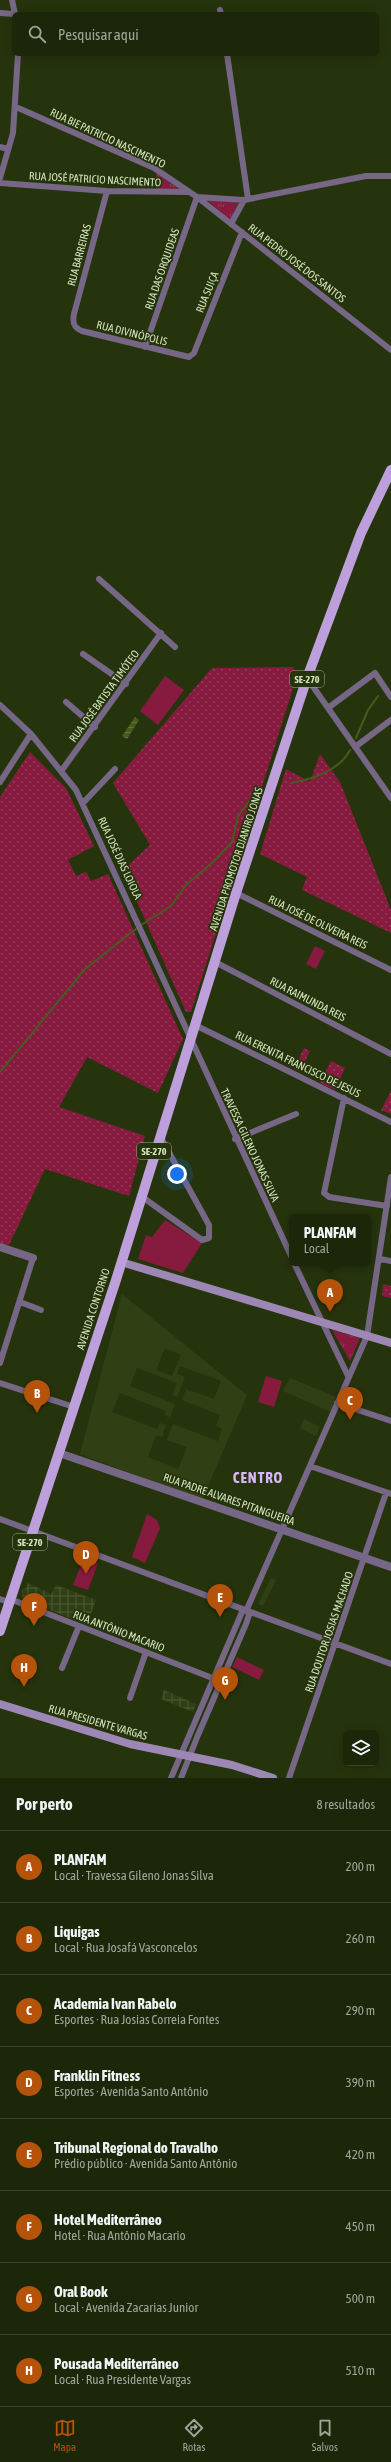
<!DOCTYPE html>
<html lang="pt">
<head>
<meta charset="utf-8">
<style>
  body { margin:0; font-family:"Asap Condensed",sans-serif; background:#293318; color:#f1f3f6 }
  .controls { position:absolute; right:12px; bottom:12px; display:grid; overflow:hidden; border-radius:6px; box-shadow:0 2px 10px #0003 }
  .controls button { width:36px; height:36px; display:grid; place-items:center; padding:0; border:0; border-bottom:1px solid #3a442b; background:#1c270a; color:#f1f3f6; font:20px sans-serif }
  .you { position:absolute; left:177px; top:1174px; width:14px; height:14px; margin:-10px; border:3px solid #fff; border-radius:50%; background:#1a73e8; box-shadow:0 0 0 6px #1a73e833 }
  .badge { display:grid; place-items:center; width:26px; height:26px; border-radius:50%; background:#b45309; color:#fff; font-size:13px; font-weight:700 }
  .pin { position:absolute; translate:-50% -33px; filter:drop-shadow(0 1px 2px #0008) }
  .pin::after { content:''; position:absolute; top:21px; width:14px; height:12px; background:inherit; clip-path:polygon(0 0,100% 0,50% 100%) }
  .popup { position:absolute; left:289px; top:1214px; width:82px; height:52px; box-sizing:border-box; display:grid; place-content:center; border-radius:6px; background:#1c270a; filter:drop-shadow(0 1px 3px #0005); font-size:13px; white-space:nowrap; color:#a0a59c }
  .popup b { font-size:15px; color:#f1f3f6 }
  .popup::after { content:''; position:absolute; left:50%; top:100%; margin-left:-8px; border:8px solid transparent; border-top-color:#1c270a }
  .list { margin:0; padding:0; list-style:none }
  h2 { display:flex; justify-content:space-between; align-items:center; height:52px; margin:0; padding:0 16px; font-size:17px }
  h2 small { font-size:13px; font-weight:400; color:#a0a59c }
  .list li { display:grid; grid-template-columns:26px 1fr auto; gap:12px; align-items:center; box-sizing:border-box; height:72px; padding:0 16px; border-top:1px solid #3a442b }
  .list b { display:block; font-size:15px; white-space:nowrap }
  .list p { margin:0; font-size:13px; white-space:nowrap; color:#a0a59c }
  .list em { font-size:13px; font-style:normal; color:#a0a59c }
  .icon { flex:none; width:22px; height:22px; fill:none; stroke:currentColor; stroke-width:2; stroke-linecap:round; stroke-linejoin:round }
  .map { position:relative; flex:none; width:391px; height:1778px; overflow:hidden }
  .search { position:absolute; background:#1c270a; box-shadow:0 2px 10px #0003; left:12px; right:12px; top:12px; height:44px; display:flex; align-items:center; gap:10px; box-sizing:border-box; padding:0 14px; border-radius:6px; color:#a0a59c; font-size:15px }
  .sheet { height:628px; background:#1c270a }
  nav { display:flex; justify-content:space-around; align-items:center; box-sizing:border-box; height:56px; border-top:1px solid #3a442b; background:#1c270a; font-size:11px; color:#a0a59c }
  nav a { display:grid; justify-items:center; gap:2px }
  nav .on { color:#b45309 }
  .map>svg:first-child { display:block }
  .built { fill:#304014; fill-rule:evenodd }
  .industrial { fill:url(#industrial-grid) }
  .grass { fill:url(#grass-dots) }
  .park { fill:url(#park-tufts) }
  .garden { fill:#871b3f }
  .water { fill:url(#water-rules) }
  .lines { fill:none; stroke-linecap:round; stroke-linejoin:round }
  .stream { stroke:#455c1e; stroke-width:2 }
  .minor { stroke:#756785; stroke-width:6 }
  .tertiary { stroke:#756785; stroke-width:8 }
  .secondary { stroke:#9d87b5; stroke-width:8 }
  .primary { stroke:#bc9fdb; stroke-width:10 }
  .labels { text-anchor:middle; stroke-width:3.5; stroke-linejoin:round; paint-order:stroke }
  .shield { fill:#26340d; stroke:#9faf89; stroke-width:1 }
  .shield-label { font-size:10px; font-weight:bold; fill:#d3e4be }
  .street-label { font-size:11px; fill:#d3e4be; stroke:#26340d }
  .district-label { font-size:15px; font-weight:bold; letter-spacing:1px; fill:#d7b6fa; stroke:#26340d }
</style>
</head>
<body>
<div class="map">
<svg width="391" height="1778" viewBox="0 0 391 1778">
  <defs>
    <pattern id="industrial-grid" width="8" height="8" patternUnits="userSpaceOnUse"><rect width="8" height="8" fill="#304014"/><path d="M0 4h8M4 0v8" fill="none" stroke="#4d5b34"/></pattern>
    <pattern id="grass-dots" width="8" height="8" patternUnits="userSpaceOnUse"><rect width="8" height="8" fill="#871b3f"/><path d="M2 2h.1M6 6h.1" fill="none" stroke="#973c59" stroke-width="1.8" stroke-linecap="round"/></pattern>
    <pattern id="park-tufts" width="24" height="20" patternUnits="userSpaceOnUse"><rect width="24" height="20" fill="#871b3f"/><path d="M3 7l-1-3M5 7V3M7 7l1-3M15 17l-1-3M17 17v-4M19 17l1-3" fill="none" stroke="#973c59"/></pattern>
    <pattern id="water-rules" width="6" height="5" patternUnits="userSpaceOnUse"><rect width="6" height="5" fill="#455c1e"/><path d="M0 2.5h6" fill="none" stroke="#5f733d"/></pattern>
  </defs>
  <rect width="100%" height="100%" fill="#26340d"/>
  <path class="built" d="M122,1294L247,1395L202,1500L80,1454ZM165,1348L181,1355L172,1376L156,1370ZM180,1366L221,1381L214,1399L186,1389L182,1400L220,1415L216,1426L222,1429L218,1441L173,1424L167,1440L187,1447L178,1469L148,1457L156,1435L162,1437L166,1425L160,1423L157,1429L112,1412L120,1393L166,1411L164,1415L170,1417L175,1404L130,1386L137,1368L177,1383L172,1395L177,1397L185,1377L177,1374Z
    M290,1378L336,1397L331,1412L283,1391Z
    M304,1419L320,1427L316,1436L300,1428Z
    M271,1578L276,1580L263,1606L258,1604Z"/>
  <path class="industrial" d="M28,1583L51,1594L56,1585L96,1600L87,1625L23,1599L21,1590L26,1588Z
    M164,1690L196,1704L193,1712L161,1699Z"/>
  <path class="grass" d="M293,667L296,679L191,1012H186L123,870L150,845L113,783L212,668Z
    M30,752L66,788L94,846L68,860L76,876L86,872L91,881L108,874L183,1039L158,1093L87,1057L59,1107L145,1136L129,1196L45,1169L9,1245L0,1244V797Z
    M320,754L340,782L391,910V933L302,890L307,877L260,854L286,769L310,782Z
    M304,1048L310,1051L300,1071L294,1069Z
    M331,1061L345,1068L335,1090L320,1083Z
    M391,1091V1114L381,1110Z
    M383,1284L391,1286V1298L382,1296Z"/>
  <path class="park" d="M156,173L179,189H156Z
    M209,200L238,203L230,220L208,201Z
    M332,1330L360,1338L350,1361Z"/>
  <path class="garden" d="M165,676L184,690L158,725L140,711Z
    M315,946L325,951L316,969L306,964Z
    M165,1220L202,1243L183,1273L138,1259L146,1235L152,1237Z
    M266,1376L282,1381L274,1407L258,1402Z
    M147,1514L157,1520L160,1528L145,1563L132,1557Z
    M84,1557L98,1563L88,1590L73,1585Z
    M237,1657L264,1670L259,1680L232,1667Z"/>
  <path class="water" d="M135,717L139,720L127,739L122,736Z"/>
  <g class="lines">
    <path class="stream" d="M356,738L368,710L378,696
      M291,783C313,779 339,771 350,750
      M0,1072L85,969L141,925L171,906L185,886L214,861L232,842L238,816L260,787"/>
    <path class="minor" d="M12,0L15,14
      M220,10L221,14
      M0,13L14,14
      M227,54L248,199
      M16,107L154,168L197,197L391,350
      M0,147L8,149
      M0,178L13,133L18,54
      M0,183L107,191L189,192
      M107,191L74,314C72,323 74,328 82,331L189,357L194,353L242,232
      M231,224L244,200
      M145,347L197,197L244,200L366,176H391
      M99,579L175,647
      M83,654L126,684
      M307,678L391,798
      M66,702L95,727
      M0,705L31,734L76,790L292,1258
      M328,708L375,673L391,697
      M355,747L391,720
      M62,770L161,633
      M0,782L31,734
      M83,803L115,769
      M236,893L391,970
      M215,962L391,1054
      M195,1025L391,1122
      M344,1098L324,1193L329,1197L387,1206
      M235,1139L296,1114
      M141,1196L202,1240L209,1238V1225L160,1136
      M380,1259L391,1261
      M294,1263L348,1376
      M20,1302L41,1310
      M0,1363L33,1258
      M0,1383L74,1407
      M337,1403L391,1421
      M310,1466L391,1494
      M0,1519L391,1664
      M0,1599L9,1602
      M10,1599L220,1681
      M62,1668L79,1626
      M130,1698L146,1652
      M171,1778L242,1612L247,1609L367,1336L391,1177
      M181,1778L198,1735L246,1624L249,1615L247,1609
      M289,1778L386,1493"/>
    <path class="tertiary" d="M0,1247L33,1258
      M59,1453L391,1567"/>
    <path class="secondary" d="M121,1262L391,1343
      M0,1704L130,1744L232,1765L273,1778"/>
    <path class="primary" d="M0,1631L116,1280L236,893L307,678L361,533L391,470"/>
  </g>
  <g class="labels">
    <g class="shield">
      <rect x="290" y="671" width="34" height="16" rx="3"/>
      <rect x="137" y="1143" width="34" height="16" rx="3"/>
      <rect x="13" y="1534" width="34" height="16" rx="3"/>
    </g>
    <g class="shield-label">
      <text x="307" y="683">SE-270</text>
      <text x="154" y="1155">SE-270</text>
      <text x="30" y="1546">SE-270</text>
    </g>
    <g class="street-label">
      <text transform="translate(108 138) rotate(25)" y="4">RUA BIE PATRICIO NASCIMENTO</text>
      <text transform="translate(95 179) rotate(3)" y="4">RUA JOSÉ PATRICIO NASCIMENTO</text>
      <text transform="translate(79 255) rotate(-75)" y="4">RUA BARREIRAS</text>
      <text transform="translate(297 263) rotate(38)" y="4">RUA PEDRO JOSÉ DOS SANTOS</text>
      <text transform="translate(162 269) rotate(-71)" y="4">RUA DAS ORQUIDEAS</text>
      <text transform="translate(207 292) rotate(-68)" y="4">RUA SUIÇA</text>
      <text transform="translate(132 333) rotate(14)" y="4">RUA DIVINÓPOLIS</text>
      <text transform="translate(104 696) rotate(-54)" y="4">RUA JOSÉ BATISTA TIMÓTEO</text>
      <text transform="translate(120 858) rotate(65)" y="4">RUA JOSÉ DIAS LOIOLA</text>
      <text transform="translate(236 859) rotate(-72)" y="4">AVENIDA PROMOTOR DJANIRO JONAS</text>
      <text transform="translate(318 922) rotate(26)" y="4">RUA JOSÉ DE OLIVEIRA REIS</text>
      <text transform="translate(308 999) rotate(27)" y="4">RUA RAIMUNDA REIS</text>
      <text transform="translate(298 1064) rotate(26)" y="4">RUA ERENITA FRANCISCO DE JESUS</text>
      <text transform="translate(250 1145) rotate(65)" y="4">TRAVESSA GILENO JONAS SILVA</text>
      <text transform="translate(93 1309) rotate(-72)" y="4">AVENIDA CONTORNO</text>
      <text transform="translate(229 1499) rotate(19)" y="4">RUA PADRE ALVARES PITANGUEIRA</text>
      <text transform="translate(119 1631) rotate(21)" y="4">RUA ANTÔNIO MACARIO</text>
      <text transform="translate(329 1632) rotate(-71)" y="4">RUA DOUTOR JOSIAS MACHADO</text>
      <text transform="translate(98 1722) rotate(16)" y="4">RUA PRESIDENTE VARGAS</text>
    </g>
    <g class="district-label">
      <text x="258" y="1483">CENTRO</text>
    </g>
  </g>
</svg>
<div class="controls">
<button><svg class="icon" aria-label="layers" viewBox="0 0 24 24"><path d="M12 4l9 5-9 5-9-5zM3 14l9 5 9-5"/></svg></button>
</div>
<div class="you"></div>
<div class="pin badge" style="left:330px;top:1312px">A</div>
<div class="popup"><b>PLANFAM</b>Local</div>
<div class="pin badge" style="left:37px;top:1413px">B</div>
<div class="pin badge" style="left:350px;top:1420px">C</div>
<div class="pin badge" style="left:86px;top:1574px">D</div>
<div class="pin badge" style="left:220px;top:1617px">E</div>
<div class="pin badge" style="left:34px;top:1626px">F</div>
<div class="pin badge" style="left:225px;top:1700px">G</div>
<div class="pin badge" style="left:24px;top:1687px">H</div>
<div class="search"><svg class="icon" aria-label="search" viewBox="0 0 24 24"><circle cx="10" cy="10" r="6"/><path d="M15 15l6 6"/></svg>Pesquisar aqui</div>
</div>
<section class="sheet">
<h2>Por perto<small>8 resultados</small></h2>
<ul class="list">
<li><span class="badge">A</span><div><b>PLANFAM</b><p>Local · Travessa Gileno Jonas Silva</p></div><em>200 m</em></li>
<li><span class="badge">B</span><div><b>Liquigas</b><p>Local · Rua Josafá Vasconcelos</p></div><em>260 m</em></li>
<li><span class="badge">C</span><div><b>Academia Ivan Rabelo</b><p>Esportes · Rua Josias Correia Fontes</p></div><em>290 m</em></li>
<li><span class="badge">D</span><div><b>Franklin Fitness</b><p>Esportes · Avenida Santo Antônio</p></div><em>390 m</em></li>
<li><span class="badge">E</span><div><b>Tribunal Regional do Travalho</b><p>Prédio público · Avenida Santo Antônio</p></div><em>420 m</em></li>
<li><span class="badge">F</span><div><b>Hotel Mediterrâneo</b><p>Hotel · Rua Antônio Macario</p></div><em>450 m</em></li>
<li><span class="badge">G</span><div><b>Oral Book</b><p>Local · Avenida Zacarias Junior</p></div><em>500 m</em></li>
<li><span class="badge">H</span><div><b>Pousada Mediterrâneo</b><p>Local · Rua Presidente Vargas</p></div><em>510 m</em></li>
</ul>
</section>
<nav>
<a class="on"><svg class="icon" aria-label="map" viewBox="0 0 24 24"><path d="M3 6l6-2 6 2 6-2v14l-6 2-6-2-6 2zM9 4v14M15 6v14"/></svg>Mapa</a>
<a><svg class="icon" aria-label="directions" viewBox="0 0 24 24"><path d="M12 3l9 9-9 9-9-9zM9 14v-3h6M13 9l2 2-2 2"/></svg>Rotas</a>
<a><svg class="icon" aria-label="saved" viewBox="0 0 24 24"><path d="M7 4h10v16l-5-4-5 4z"/></svg>Salvos</a>
</nav>
</body>
</html>
